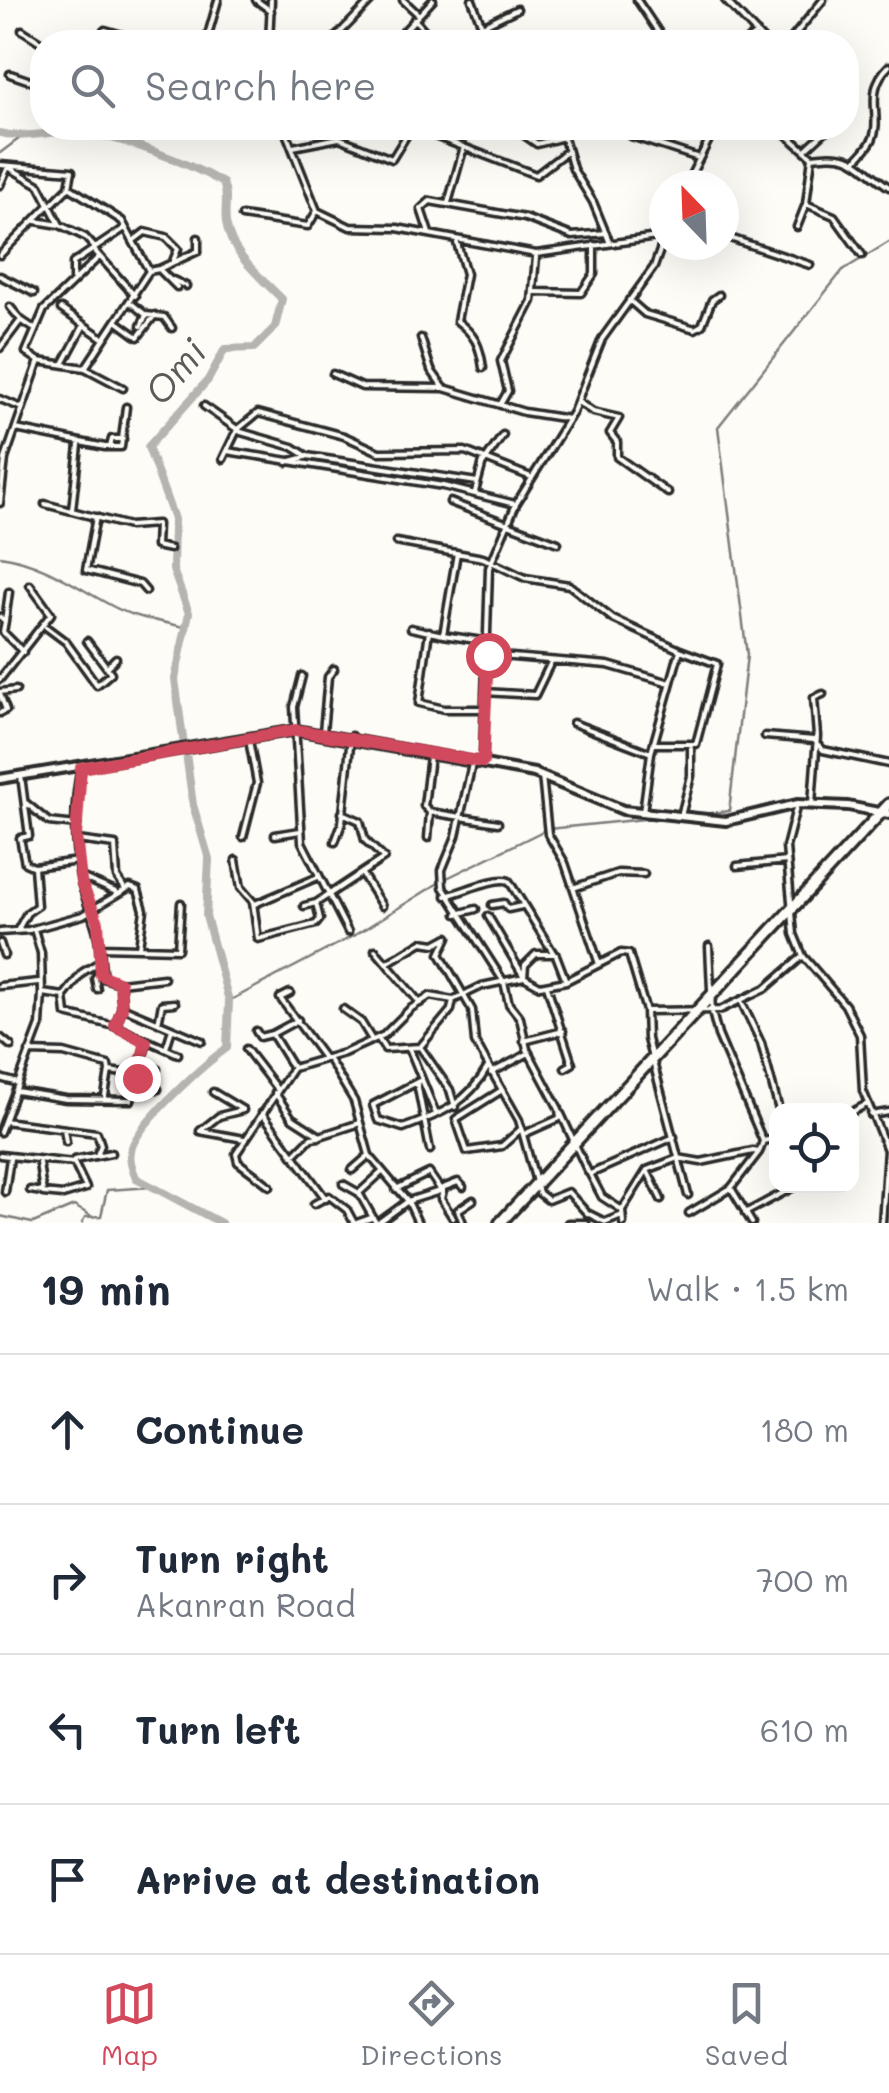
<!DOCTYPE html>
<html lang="en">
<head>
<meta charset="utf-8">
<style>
  body { margin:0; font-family:Mali,sans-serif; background:#f6f6f7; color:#1f2937 }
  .controls { position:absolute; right:30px; bottom:30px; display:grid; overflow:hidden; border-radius:20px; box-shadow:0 10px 40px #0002 }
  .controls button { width:90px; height:90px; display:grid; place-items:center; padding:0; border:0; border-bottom:2px solid #e0e1e3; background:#fff; color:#1f2937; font:50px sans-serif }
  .compass { position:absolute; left:649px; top:170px; width:90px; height:90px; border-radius:50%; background:#fff; box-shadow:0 10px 40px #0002; rotate:337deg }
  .stop { position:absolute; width:30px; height:30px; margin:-22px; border:8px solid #d1495b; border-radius:50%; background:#fff }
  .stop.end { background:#d1495b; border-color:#fff; box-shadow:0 2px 10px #0008 }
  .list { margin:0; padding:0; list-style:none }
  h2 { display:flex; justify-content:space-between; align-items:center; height:130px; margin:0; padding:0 40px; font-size:42px }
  h2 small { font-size:32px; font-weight:400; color:#747a83 }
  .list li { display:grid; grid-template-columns:65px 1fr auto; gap:30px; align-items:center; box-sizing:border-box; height:150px; padding:0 40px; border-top:2px solid #e0e1e3 }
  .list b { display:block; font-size:38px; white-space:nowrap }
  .list p { margin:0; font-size:32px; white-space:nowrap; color:#747a83 }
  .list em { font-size:32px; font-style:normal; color:#747a83 }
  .icon { flex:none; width:55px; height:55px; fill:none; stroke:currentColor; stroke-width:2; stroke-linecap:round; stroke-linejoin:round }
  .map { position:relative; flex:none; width:889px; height:1223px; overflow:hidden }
  .search { position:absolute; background:#fff; box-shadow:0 10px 40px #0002; left:30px; right:30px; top:30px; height:110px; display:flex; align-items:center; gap:25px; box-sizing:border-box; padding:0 35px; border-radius:40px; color:#747a83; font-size:38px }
  .sheet { height:730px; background:#fff }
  nav { display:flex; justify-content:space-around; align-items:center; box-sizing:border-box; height:140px; border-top:2px solid #e0e1e3; background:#fff; font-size:28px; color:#747a83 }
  nav a { display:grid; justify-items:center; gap:5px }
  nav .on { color:#d1495b }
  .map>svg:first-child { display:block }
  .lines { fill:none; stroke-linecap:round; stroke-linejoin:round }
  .stream { stroke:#7e7d7b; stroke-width:2.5 }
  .river { stroke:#b5b4b1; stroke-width:8 }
  .minor-casing { stroke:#2b2b2b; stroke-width:11 }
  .secondary-casing { stroke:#2b2b2b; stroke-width:14 }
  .trunk-casing { stroke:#2b2b2b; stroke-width:16 }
  .minor { stroke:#fdfcf7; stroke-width:4 }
  .secondary { stroke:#fdfcf7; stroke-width:6 }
  .trunk { stroke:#fdfcf7; stroke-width:9 }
  .route { stroke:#d1495b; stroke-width:12 }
  .labels { text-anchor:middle; stroke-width:9; stroke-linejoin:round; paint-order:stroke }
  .water-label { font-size:38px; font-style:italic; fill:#5b5b5a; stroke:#fdfcf7 }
</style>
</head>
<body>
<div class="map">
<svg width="889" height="1223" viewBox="0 0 889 1223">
  <rect width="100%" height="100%" fill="#fdfcf7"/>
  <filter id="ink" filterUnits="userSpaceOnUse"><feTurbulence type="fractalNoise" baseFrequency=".01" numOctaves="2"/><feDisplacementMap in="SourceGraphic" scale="20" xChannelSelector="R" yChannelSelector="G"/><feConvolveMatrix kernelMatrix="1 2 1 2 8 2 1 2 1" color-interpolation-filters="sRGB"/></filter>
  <g filter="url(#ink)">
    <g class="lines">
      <path class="stream" d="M0,153L20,138
        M0,556C43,562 76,587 114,607C135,618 165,622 189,628
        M692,815L729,811L747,655L718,427L843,270L889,242
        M548,829L664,817
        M445,879L543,831
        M229,1001L355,935L440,882
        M0,1216L32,1223
        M33,1223L74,1206L90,1215
        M82,1223L85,1217L101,1216L107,1190L152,1187"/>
      <path class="river" d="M0,133C27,140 50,130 77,132C118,135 187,162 223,183C229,198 224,206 226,222C230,254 261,277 282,299L275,327L254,348L225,349L208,380L148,447L174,519L173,570L189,613L175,679L184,746
        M186,753L193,805L209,859L206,916L229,1001L227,1048C204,1064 141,1121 132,1147C128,1158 132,1167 136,1178L221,1223"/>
      <g class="minor-casing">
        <path id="minor" d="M256,0L271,11
          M403,0L418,14
          M472,0L482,26L517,9
          M637,0L665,42
          M725,0L765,42
          M414,19L435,42
          M22,30L42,43
          M92,42L105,30L147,42
          M206,42L218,0
          M269,42L271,0
          M331,42L372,0
          M394,42L433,0
          M453,42L482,26L494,42
          M745,42L757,33
          M789,42L823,0
          M10,74L42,85
          M40,110L42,107
          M136,128H137
          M284,128L317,211L350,227L397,228L536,254L664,236
          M414,128L536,175L566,152
          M514,128L537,144L564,137
          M561,128L573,169L593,202L609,241
          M779,128L812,157L806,204L797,227
          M631,136L699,158
          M293,147L339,138L392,159L411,128
          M805,150L829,128
          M812,157C856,150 857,166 889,187
          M857,159C862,153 870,146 873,138C882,116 863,91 889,66
          M0,165L72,171L69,187L122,221L149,271L159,269L177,287
          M0,185L8,167L39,185L60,225L85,237L95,248
          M686,185L715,128
          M53,203L69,187
          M448,203L463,150
          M806,204L834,216L862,255
          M242,216L308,226L317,211
          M36,221L60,225
          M429,233L421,209L430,201L525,218L572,236L606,233
          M724,236L810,265
          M133,241L145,232L166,237L178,249L173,261
          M457,243L466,274L457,321C475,335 480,345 483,368
          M94,250L135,296
          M0,255L47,207
          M99,257L44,310L26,352L39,361L85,368L123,388
          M159,269L198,251V238
          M0,276L34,293
          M73,279V263L125,228
          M173,280L186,286
          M535,292L581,293L594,274V245
          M629,300L645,314L695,329L702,325L712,300L719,295
          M131,303L146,315L164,317L172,328
          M10,307L21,320
          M61,309L104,339
          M116,321L138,337L155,315
          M141,326L146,315
          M421,338L431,370L444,388
          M0,348L21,320L33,328
          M63,364L83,327
          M85,368L149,271
          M333,374L362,387L444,388L524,412L569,419
          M0,399L22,408
          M578,402L593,412L619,418L610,433L617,442V457L668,493
          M500,405L508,391L501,361L532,301L536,257
          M204,406L241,432L293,447L307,456L477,482
          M16,429L105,447H110L112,439H123
          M110,447H121L126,407
          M227,451L443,486L515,504
          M223,459L237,430L258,413L344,436L379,452L465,451L531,477
          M287,462L306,457
          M482,465L503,435
          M475,492L483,462
          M450,502L558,543
          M0,503L5,459L39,361
          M45,504L129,526L157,524L156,546L170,549
          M72,510L79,445
          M96,517L86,570L140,584L146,591
          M396,542L483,558L525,578L569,585L613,619L680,650L651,753L643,812
          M457,553L443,635L489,642
          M0,617L5,621L3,632L23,652
          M5,621L9,592
          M46,627L66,642L97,685L111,673L87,641
          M411,628L443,635
          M429,631L419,703L444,709H484
          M488,655L608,665L670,683
          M108,666L116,658
          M302,676L294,707L302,842L348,932
          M0,679L51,614L30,585
          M0,692L16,690
          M485,692L535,695L551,662
          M0,694L6,710L0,713
          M573,723L651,753
          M323,732L328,677L334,669
          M765,736L814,740L823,750L889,764
          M655,744H696L717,664L680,650
          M483,762L489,568L516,504L573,412L602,339L654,267L664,239
          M472,764L456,836L442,870L443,887L504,982L509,1004L520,1018L527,1049L559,1109L560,1118L524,1134
          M542,776L548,834L565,863L599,964
          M26,803L49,822L77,825
          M797,804L786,847L794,934L803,956L845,1005L860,1035L863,1091L887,1150L882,1223
          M812,804L817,736L814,698L823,694
          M430,812L498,823
          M681,816L691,776V748
          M275,835L300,831
          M243,837L257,783L249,740
          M428,838L430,812L424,806L430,756
          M77,840L115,845L117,877L125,889
          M335,842L342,823L351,736
          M236,860L241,888L255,904L318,877
          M737,866L787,861
          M34,867L78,861
          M362,874L382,906
          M81,877L116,892
          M576,887L618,873L644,874
          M446,896C463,892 496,876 509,881L554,954H536L525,965L524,977
          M253,902L258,939L316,924L320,919L316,903
          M492,905L504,903L508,909L522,906
          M304,906L316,903L384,858L365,840L360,821L342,813
          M457,914L476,909
          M488,916L524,977L540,986L566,981L621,953L629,954L646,1011L720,1010L766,988L803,956
          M34,929L41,953L42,993L64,996L66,1014L115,1026L178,1054
          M17,931L27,913L37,906L34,867L25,863L20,838L29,836L21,776
          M0,932L29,930L83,915L130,887L138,890L144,910L139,947
          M0,943L4,955
          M709,946L712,1012L718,1035L763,1141L760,1150
          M100,947L178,949L181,903
          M375,950L420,1003
          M556,955L566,981
          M101,961L103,978L120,983L122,1007L116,1025
          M387,963L422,942L435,944L448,937L440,954L472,1010L475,1042L519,1120L539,1193L548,1200L568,1192L587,1213L605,1222L622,1215
          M120,983L164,978
          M0,986L39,982
          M547,986L572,1064L565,1068
          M97,989L95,978L101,972
          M290,993L280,998L324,1058
          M64,996L83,972L101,961C99,926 90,916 82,885C73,850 73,803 81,768
          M742,1003L761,1043L779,1110
          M122,1007L202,1041
          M343,1009L361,1022L372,1040
          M646,1011L647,1039L688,1195
          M158,1023L162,1004L175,1003
          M256,1031L260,1037L272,1034L293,1068
          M272,1034L298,1020
          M0,1037L11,1046
          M378,1038L385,1049L420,1047L451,1010L453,1000
          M524,1041L563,1031
          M420,1047L450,1090L455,1107
          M166,1048L172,1029
          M246,1049L276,1088
          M410,1050L436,1114
          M29,1052L64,1053L108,1065L109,1071L137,1075L136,1082L158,1089
          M328,1058L354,1101L369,1155L408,1201L378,1223
          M140,1063L157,1069
          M491,1073L529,1053
          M137,1075L147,1042
          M0,1078L18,1083
          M419,1081L373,1105L378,1120L403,1128C442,1114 468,1103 488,1067
          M417,1083L430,1150
          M502,1090L456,1119L467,1151L502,1146L521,1129
          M16,1091L66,1099L131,1100L136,1083
          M213,1092L243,1110L219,1116L200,1131L244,1139
          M275,1093L292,1118L320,1136L357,1124
          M105,1096L109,1071
          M852,1112L867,1104
          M262,1113L326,1199
          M561,1114L588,1172
          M871,1115L889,1112
          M4,1121L97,1133L101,1145L97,1155
          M64,1129L66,1142
          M0,1132L40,1025L42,993
          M763,1141L773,1139L776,1126
          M0,1155L74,1163L86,1188L63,1195L43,1193L39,1163
          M293,1156L311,1138L319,1137
          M74,1160L111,1153
          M352,1170L368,1156
          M647,1170L661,1199
          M343,1184L359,1193
          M270,1186L238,1162L236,1154L293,1068L344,1053L384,1035L410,1009L430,996L453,1000L482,986L524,977
          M396,1189L429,1173L440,1189L458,1182L463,1187
          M30,1190L42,1192
          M5,1192L10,1158
          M314,1204L329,1196L347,1210L354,1223
          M622,1210L602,1197L590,1174L674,1137
          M689,1213L731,1188
          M745,1213L796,1186
          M357,1223L371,1218
          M376,1223L359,1193L382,1172
          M418,1223L408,1201L443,1190L441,1199L453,1218
          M463,1223L458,1210L473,1200
          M568,1223H586
          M623,1223L622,1210L647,1170L678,1158L701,1162L753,1151L759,1152L731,1188L752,1223"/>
      </g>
      <g class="secondary-casing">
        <path id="secondary" d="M0,779L296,730L534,773L623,810L726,821L797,804L848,806L889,814"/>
      </g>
      <g class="trunk-casing">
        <path id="trunk" d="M500,1223L889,804"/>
      </g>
      <use href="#minor" class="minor"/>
      <use href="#secondary" class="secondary"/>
      <use href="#trunk" class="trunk"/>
    </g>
  </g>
  <g class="lines" filter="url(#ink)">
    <path class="route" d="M137,1078L146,1042L115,1026L122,1008L120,983L101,975L98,922L81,882L76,836L81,768L296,730L483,762L488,655"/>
  </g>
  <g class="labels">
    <g class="water-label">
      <text transform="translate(176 372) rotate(-50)" y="13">Omi</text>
    </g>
  </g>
</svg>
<div class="controls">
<button><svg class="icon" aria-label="locate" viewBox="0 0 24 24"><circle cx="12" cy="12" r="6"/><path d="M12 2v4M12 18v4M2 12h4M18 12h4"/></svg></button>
</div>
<svg class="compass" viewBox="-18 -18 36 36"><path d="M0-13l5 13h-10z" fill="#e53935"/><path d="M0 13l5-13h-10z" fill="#747a83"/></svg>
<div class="stop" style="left:488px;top:655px"></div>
<div class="stop end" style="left:137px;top:1078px"></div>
<div class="search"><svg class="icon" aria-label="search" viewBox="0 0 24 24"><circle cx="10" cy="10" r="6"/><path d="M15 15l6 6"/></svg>Search here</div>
</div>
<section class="sheet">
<h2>19 min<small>Walk · 1.5 km</small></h2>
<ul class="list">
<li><svg class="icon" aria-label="ahead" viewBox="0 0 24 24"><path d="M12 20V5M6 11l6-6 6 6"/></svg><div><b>Continue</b></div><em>180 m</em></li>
<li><svg class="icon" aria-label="right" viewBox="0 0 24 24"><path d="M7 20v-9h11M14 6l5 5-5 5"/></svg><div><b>Turn right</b><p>Akanran Road</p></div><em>700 m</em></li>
<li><svg class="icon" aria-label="left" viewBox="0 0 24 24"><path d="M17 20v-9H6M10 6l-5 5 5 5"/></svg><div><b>Turn left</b></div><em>610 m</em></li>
<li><svg class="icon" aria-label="arrive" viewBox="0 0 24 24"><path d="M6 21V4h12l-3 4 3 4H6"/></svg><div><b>Arrive at destination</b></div></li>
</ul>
</section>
<nav>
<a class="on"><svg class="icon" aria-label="map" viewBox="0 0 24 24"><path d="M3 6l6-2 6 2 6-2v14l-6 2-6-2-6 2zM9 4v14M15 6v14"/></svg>Map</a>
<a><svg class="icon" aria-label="directions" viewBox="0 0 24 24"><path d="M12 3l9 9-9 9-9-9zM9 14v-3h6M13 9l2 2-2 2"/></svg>Directions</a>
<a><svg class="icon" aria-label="saved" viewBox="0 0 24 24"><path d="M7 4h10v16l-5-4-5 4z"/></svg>Saved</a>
</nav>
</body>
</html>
